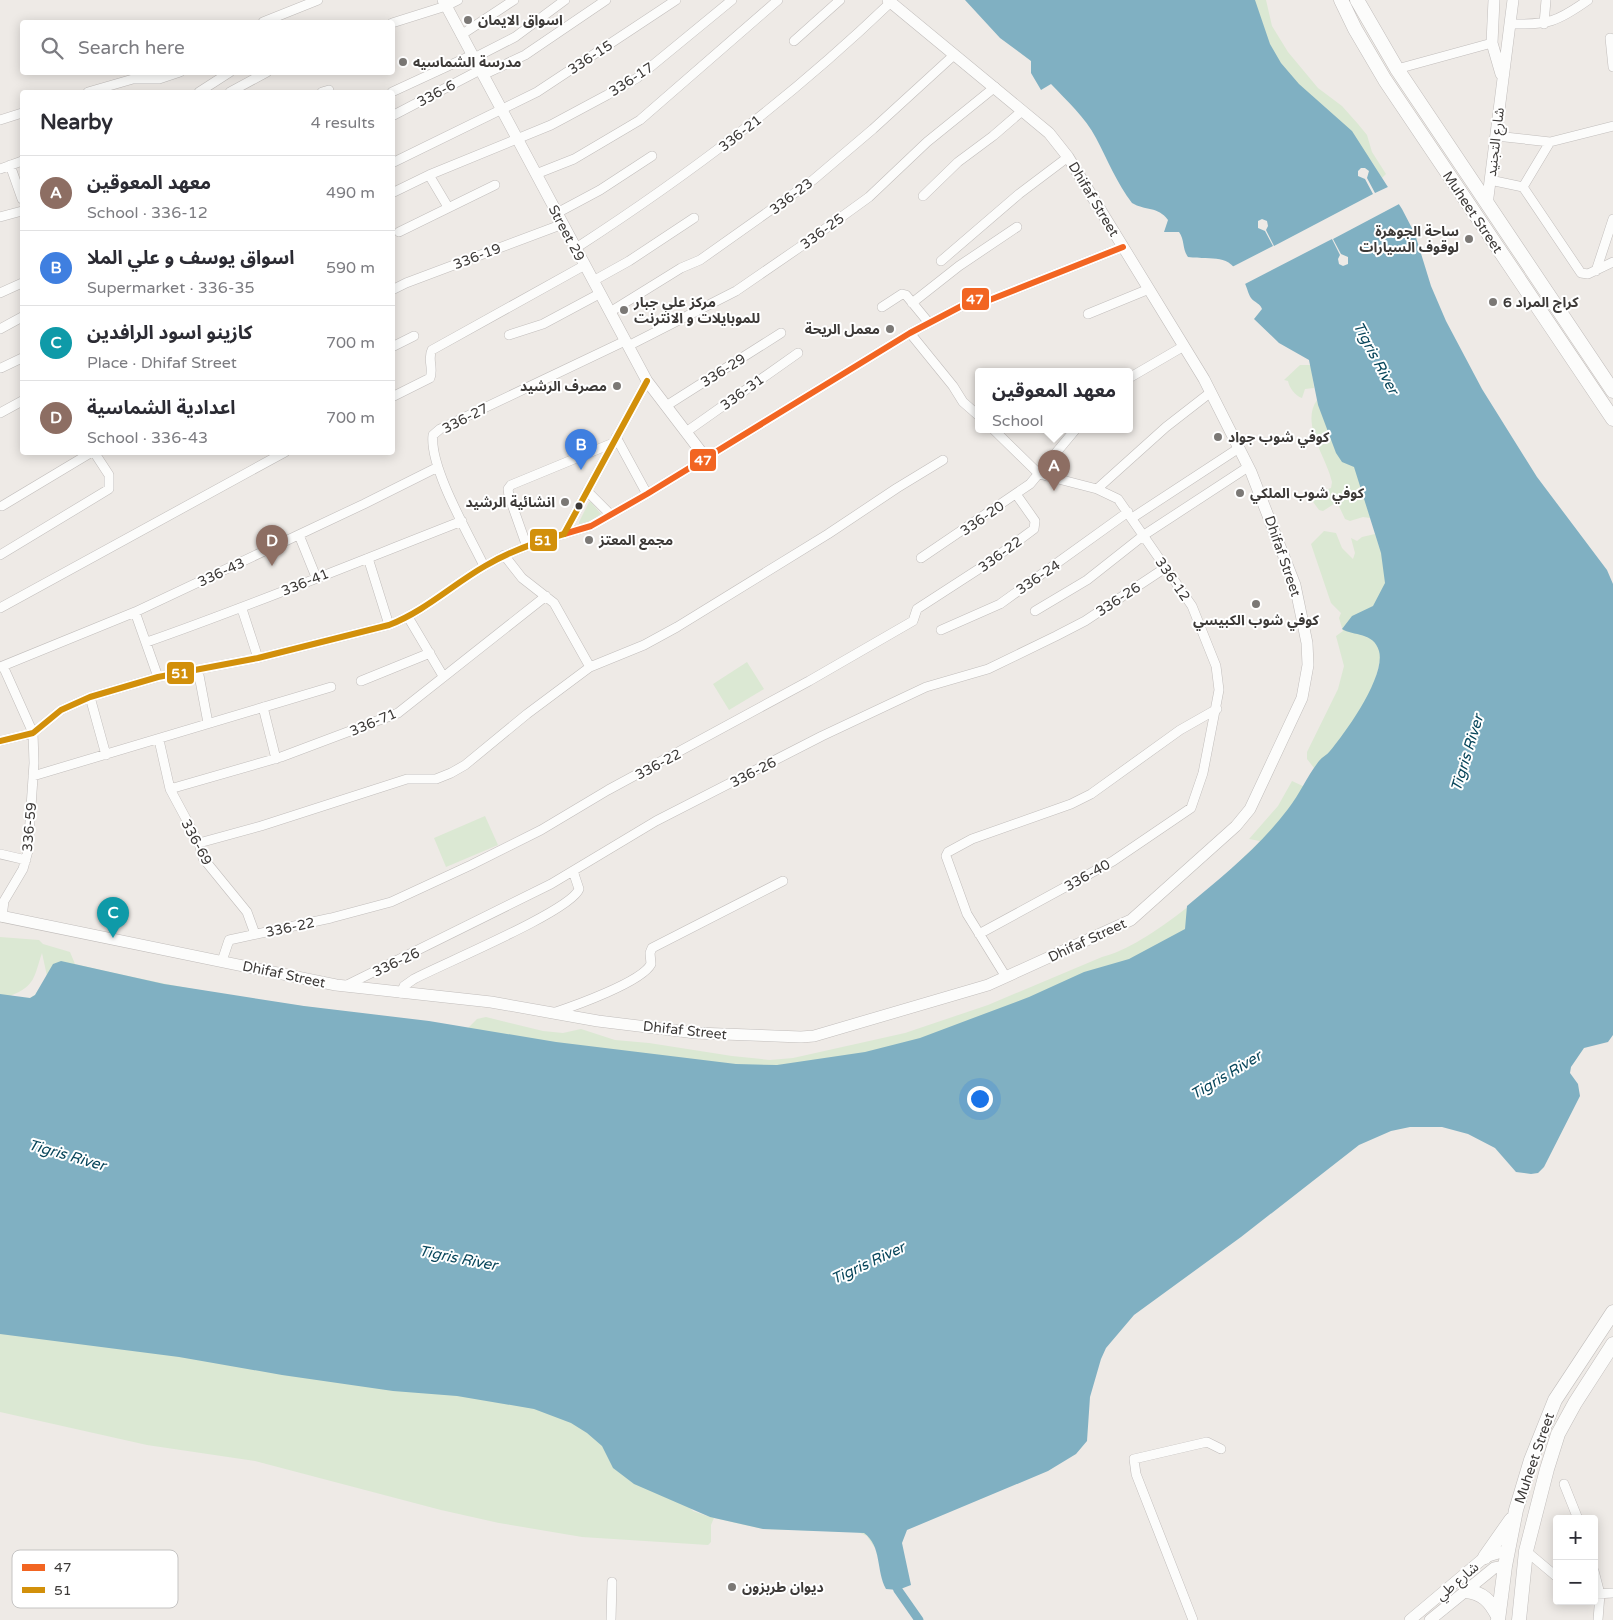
<!DOCTYPE html>
<html lang="en">
<head>
<meta charset="utf-8">
<style>
  body { margin:0; font-family:"Varela Round","Noto Sans Arabic",sans-serif; background:#f7f7f7; color:#2b2b33 }
  .controls { position:absolute; right:15px; bottom:15px; display:grid; overflow:hidden; border-radius:5px; box-shadow:0 2px 12px #0003 }
  .controls button { width:45px; height:45px; display:grid; place-items:center; padding:0; border:0; border-bottom:1px solid #e1e1e2; background:#fff; color:#2b2b33; font:25px sans-serif }
  .you { position:absolute; left:979px; top:1098px; width:18px; height:18px; margin:-12px; border:4px solid #fff; border-radius:50%; background:#1a73e8; box-shadow:0 0 0 8px #1a73e833 }
  .badge { display:grid; place-items:center; width:32px; height:32px; border-radius:50%; background:#1a73e8; color:#fff; font-size:16px; font-weight:700 }
  .pin { position:absolute; translate:-50% -41px; filter:drop-shadow(0 1px 2px #0008) }
  .pin::after { content:''; position:absolute; top:26px; width:18px; height:15px; background:inherit; clip-path:polygon(0 0,100% 0,50% 100%) }
  .popup { position:absolute; left:975px; top:368px; width:158px; height:65px; box-sizing:border-box; display:grid; place-content:center; border-radius:5px; background:#fff; filter:drop-shadow(0 1px 4px #0005); font-size:16px; white-space:nowrap; color:#7c7c81 }
  .popup b { font-size:19px; color:#2b2b33 }
  .popup::after { content:''; position:absolute; left:50%; top:100%; margin-left:-10px; border:10px solid transparent; border-top-color:#fff }
  .list { margin:0; padding:0; list-style:none }
  h2 { display:flex; justify-content:space-between; align-items:center; height:65px; margin:0; padding:0 20px; font-size:21px }
  h2 small { font-size:16px; font-weight:400; color:#7c7c81 }
  .list li { display:grid; grid-template-columns:32px 1fr auto; gap:15px; align-items:center; box-sizing:border-box; height:75px; padding:0 20px; border-top:1px solid #e1e1e2 }
  .list b { display:block; font-size:19px; white-space:nowrap }
  .list p { margin:0; font-size:16px; white-space:nowrap; color:#7c7c81 }
  .list em { font-size:16px; font-style:normal; color:#7c7c81 }
  .icon { flex:none; width:28px; height:28px; fill:none; stroke:currentColor; stroke-width:2; stroke-linecap:round; stroke-linejoin:round }
  .map { position:relative; flex:none; width:1613px; height:1620px; overflow:hidden }
  .search { position:absolute; background:#fff; box-shadow:0 2px 12px #0003; left:20px; top:20px; width:375px; height:55px; display:flex; align-items:center; gap:12px; box-sizing:border-box; padding:0 18px; border-radius:5px; color:#7c7c81; font-size:19px }
  .panel { position:absolute; background:#fff; box-shadow:0 2px 12px #0003; left:20px; top:90px; width:375px; height:365px; border-radius:5px }
  .map>svg:first-child { display:block }
  .green { fill:#dbe8d3; fill-rule:evenodd }
  .water { fill:#80b0c2 }
  .pier { fill:#eeeae6 }
  .lines { fill:none; stroke-linecap:round; stroke-linejoin:round }
  .canal { stroke:#80b0c2; stroke-width:9 }
  .minor-casing { stroke:#c1bdbb; stroke-width:10 }
  .tertiary-casing { stroke:#c1bdbb; stroke-width:12 }
  .primary-casing { stroke:#c1bdbb; stroke-width:15 }
  .minor { stroke:#fcfcfb; stroke-width:9 }
  .tertiary { stroke:#fcfcfb; stroke-width:11 }
  .primary { stroke:#fcfcfb; stroke-width:14 }
  .bus-1-casing { stroke:#fff; stroke-width:10 }
  .bus-2-casing { stroke:#fff; stroke-width:10 }
  .bus-1 { stroke:#f26522; stroke-width:6 }
  .bus-2 { stroke:#d2900b; stroke-width:6 }
  .poi-dot { fill:#7b7875; stroke:#fff; stroke-width:2 }
  .bus-dot { fill:#3d3a38; stroke:#fff; stroke-width:2 }
  .labels { text-anchor:middle; stroke-width:4; stroke-linejoin:round; paint-order:stroke }
  .poi-label { font-size:14px; font-weight:bold; fill:#3d3a38; stroke:#fff; text-anchor:start }
  .street-label { font-size:14px; fill:#3d3a38; stroke:#fff }
  .water-label { font-size:15px; font-style:italic; fill:#08465b; stroke:#fff }
  .key { fill:#fff; stroke:#c5c4c3; stroke-width:1 }
  .key-label { font-size:14px; fill:#3d3a38 }
  .line-badge { stroke:#fff; stroke-width:2 }
  .badge-label { font-size:14px; text-anchor:middle; font-weight:bold; fill:#fff }
</style>
</head>
<body>
<div class="map">
<svg width="1613" height="1620" viewBox="0 0 1613 1620">
  <rect width="100%" height="100%" fill="#eeeae6"/>
  <path class="green" d="M1239,0H1266L1272,26L1288,52L1318,88L1342,106L1358,124L1367,135L1372,152L1386,174L1382,178L1372,162L1300,93Z
    M1300,365H1311L1314,388L1305,389L1302,398C1295,396 1289,387 1288,381L1284,380Z
    M1317,400L1318,405L1348,432L1370,518L1363,517L1350,521L1345,519L1337,502L1323,511L1319,510L1311,499V495L1331,488L1332,482C1327,458 1300,424 1317,400Z
    M589,502H591L601,514L583,526L579,525V522Z
    M1324,531L1336,533L1342,548L1353,559L1355,553L1351,538L1357,541L1362,537L1375,534L1379,546L1402,570L1367,714L1314,768L1307,759V752L1338,689L1344,666L1336,636L1343,631L1339,618L1341,613L1331,603L1311,544Z
    M747,662L764,689L729,710L713,684Z
    M1292,781L1307,788L1318,797L1187,923L1185,929L1188,934L1065,992L811,1074L0,1007V937L39,940L43,944L70,952L75,964C150,982 226,996 302,1006C358,1014 413,1019 468,1028L477,1019L486,1017L543,1031L563,1033L581,1029L615,1040L649,1043L732,1056L770,1060L793,1058L905,1033L988,1005L1102,957C1149,946 1226,877 1260,841L1249,839L1278,806ZM42,953L47,976L35,995L28,999L10,996C36,986 34,976 42,953Z
    M485,816L498,845L446,867L434,838Z
    M0,1280L562,1413L686,1503L693,1511L710,1517L860,1528L870,1535L875,1548L867,1536L858,1532L763,1529L714,1518L711,1525V1542L708,1545L582,1537L499,1523L441,1510L255,1461L147,1445L0,1412Z"/>
  <path class="water" d="M965,0H1255L1270,44L1281,63L1299,84L1352,131L1402,209L1415,234L1431,286L1446,321L1482,389L1537,477L1607,570L1613,584V1035L1608,1042L1584,1048L1571,1067L1570,1073L1578,1084L1580,1096L1544,1167L1538,1173L1531,1174L1516,1172L1495,1148L1468,1134L1442,1127H1410L1391,1131L1359,1145L1241,1237L1134,1315L1106,1348L1101,1359L1090,1397L1087,1441L1076,1454L1048,1471L907,1530L902,1543L911,1585L898,1590L886,1589C876,1571 882,1546 864,1533L763,1529L710,1517L634,1484L613,1468L602,1446L587,1433L571,1423L534,1409L457,1396L393,1391L282,1375L179,1357L0,1334V994L30,998L35,995L53,964L61,961L164,984L304,1006L429,1021L556,1042L736,1064L777,1065L865,1052L920,1038L1029,997L1084,972L1129,959L1185,929L1187,906C1223,876 1260,846 1288,809C1300,794 1307,776 1319,761C1322,757 1327,755 1330,751C1346,732 1386,676 1379,651C1374,632 1353,636 1342,629L1352,616L1373,606L1385,583L1381,553L1354,467L1342,462L1336,453L1318,405L1309,360L1279,343L1254,319L1262,309C1260,303 1255,303 1251,298C1248,294 1247,286 1243,280C1227,251 1215,261 1188,257C1182,249 1185,240 1179,232H1164L1168,220C1158,206 1145,211 1132,203C1117,183 1108,161 1096,138C1085,117 1067,101 1051,84L1041,90L1031,73V61L1000,38Z"/>
  <path class="pier" d="M1361,168H1365L1369,171L1367,178L1375,193L1390,186L1401,203L1333,239L1341,254L1348,257V264L1343,266L1339,264L1338,259L1340,255L1332,239L1243,285L1232,267L1273,246L1265,231L1258,228V221L1262,219L1267,221L1268,226L1266,230L1274,246L1373,194L1365,179L1358,176V171Z"/>
  <g class="lines">
    <path class="canal" d="M894,1580L898,1590L919,1620"/>
    <g class="minor-casing">
      <path id="minor" d="M263,22L318,0
        M392,23L446,6L458,0
        M1510,24C1548,25 1557,22 1588,0
        M1544,24L1546,0
        M461,35L514,0
        M1613,39L1610,38L1613,67
        M794,41L840,0
        M474,58L515,37L565,0
        M1397,69L1492,43
        M483,75L525,55L606,0
        M88,92L133,79H159L180,72
        M199,92L230,72
        M230,92L267,72
        M322,92L329,90
        M392,92L472,55
        M392,116L480,70
        M0,120L22,113
        M1496,136L1550,142L1613,126
        M392,163L537,92L676,0
        M10,165L22,199
        M0,169L22,161
        M536,174L574,159L640,120L778,0
        M429,175L448,207
        M1490,180L1523,187L1550,142
        M1523,187L1581,273L1588,274L1613,262
        M392,193L429,175L551,125L607,95L637,78L732,0
        M923,196L958,162L993,136L1022,111
        M557,213L600,190L652,156
        M0,217L22,211
        M399,232L495,185
        M576,248C690,174 792,97 891,2
        M941,261L1019,194L1068,157
        M1596,271L1613,219
        M593,281L629,261L694,218
        M392,290L406,283L563,224
        M0,293L22,283
        M912,303L959,266L1017,227
        M882,307L902,294L906,295L929,323
        M610,312L681,268L700,260L813,180L873,129L954,55
        M1088,314L1149,289
        M0,329L22,317
        M910,333L953,386L963,402L979,416
        M509,335L543,324L599,294
        M628,346L736,291L800,247L869,197L927,142L995,87
        M392,347L414,336
        M1,368L22,358
        M1129,378L1184,346
        M392,397L430,378C434,368 427,359 432,350L585,265
        M666,406L781,333
        M0,413L22,401
        M686,432L798,353
        M616,437L647,494
        M1097,489L1166,427L1211,392
        M587,491L611,515
        M2,506L92,452
        M1132,518L1239,448
        M564,534L591,526L647,494L910,333L975,299L987,301L1123,247
        M299,535L316,577
        M526,544L509,496L508,489L511,485L613,443
        M0,555L109,489V475L94,452
        M504,555L522,578L554,603L590,667
        M368,558L389,625
        M921,558L1030,484L1075,430
        M484,566C469,535 429,467 433,435L440,429L625,341
        M0,608L285,452
        M242,609L258,658
        M1035,611L1087,580L1144,535L1248,467
        M135,612L158,677
        M408,617L443,676
        M941,630L1000,604L1128,512
        M147,642C253,605 357,562 462,521
        M0,667L135,612L364,504L438,467
        M198,670L208,723
        M361,681L430,653
        M90,697L106,755
        M263,707L276,759
        M159,740L170,789L199,843L203,858L247,912L255,934
        M0,741L33,733L61,710L90,697L158,677L258,658L389,625C425,611 452,585 485,566C510,551 536,542 564,534L647,381
        M33,776L331,687
        M170,789L281,757L398,713L546,596
        M199,843L261,826L407,779H436L451,773L465,765L527,714L590,667L644,645L677,627L828,534L897,488L943,460
        M0,854L26,860
        M2,917L4,901L23,869L28,851L34,763L33,733L3,666
        M979,934L1113,861L1191,808L1203,773L1219,690L1216,666L1192,606L1118,499L1097,489L1039,474L994,430
        M222,961L229,940L331,918L391,902L471,865L541,830L608,790L809,681L913,621L917,609L988,563L1034,529L1035,521L1016,494
        M1006,977L967,914L946,856L948,852L972,839L1071,804L1091,794L1180,730L1217,709
        M345,986L551,884L656,821L822,736L926,687L988,669L1056,636L1085,621L1165,568
        M401,993L404,986L414,979C442,964 571,911 579,889L573,871
        M553,1013C574,1006 642,982 651,964L650,953L652,948L783,881
        M1564,1484L1578,1519
        M1526,1551L1557,1577
        M1594,1571L1600,1594L1598,1620
        M1596,1594L1613,1593
        M611,1620L612,1582
        M1193,1620L1136,1474L1134,1459L1207,1442L1221,1449"/>
    </g>
    <g class="tertiary-casing">
      <path id="tertiary" d="M443,0L647,381L705,457
        M1494,0L1492,43L1501,74
        M1487,205L1513,0
        M0,916L336,985L491,1002L598,1021L696,1033L801,1037L814,1036L988,985L1131,920L1236,826L1250,809L1302,698L1308,665L1307,643L1295,585L1251,472L1204,379L1068,157L1049,133L888,0
        M1410,1620L1485,1557L1508,1550
        M1430,1620L1494,1568L1505,1566"/>
    </g>
    <g class="primary-casing">
      <path id="primary" d="M1341,0L1355,29L1385,80L1613,419
        M1357,0L1397,69L1613,391
        M1485,1557L1511,1520
        M1466,1591C1483,1593 1490,1601 1498,1616
        M1498,1620L1505,1566L1516,1510L1531,1460L1555,1400L1613,1312
        M1519,1620L1526,1551L1547,1469L1558,1434L1575,1403L1613,1344"/>
    </g>
    <use href="#minor" class="minor"/>
    <use href="#tertiary" class="tertiary"/>
    <use href="#primary" class="primary"/>
    <g class="bus-1-casing">
      <path id="bus-1" d="M564,534L591,526L647,494L910,333L975,299L987,301L1123,247"/>
    </g>
    <g class="bus-2-casing">
      <path id="bus-2" d="M0,741L33,733L61,710L90,697L158,677L258,658L389,625C425,611 452,585 485,566C510,551 536,542 564,534L647,381"/>
    </g>
    <use href="#bus-1" class="bus-1"/>
    <use href="#bus-2" class="bus-2"/>
  </g>
  <g class="poi-dot">
    <circle cx="468" cy="20" r="5"/>
    <circle cx="403" cy="62" r="5"/>
    <circle cx="1469" cy="239" r="5"/>
    <circle cx="1493" cy="302" r="5"/>
    <circle cx="624" cy="310" r="5"/>
    <circle cx="890" cy="329" r="5"/>
    <circle cx="617" cy="386" r="5"/>
    <circle cx="1218" cy="437" r="5"/>
    <circle cx="1240" cy="493" r="5"/>
    <circle cx="565" cy="502" r="5"/>
    <circle cx="589" cy="540" r="5"/>
    <circle cx="1256" cy="604" r="5"/>
    <circle cx="732" cy="1587" r="5"/>
  </g>
  <circle class="bus-dot" cx="579" cy="506" r="4.5"/>
  <g class="labels">
    <g class="poi-label">
      <text x="478" y="25">اسواق الايمان</text>
      <text x="413" y="67">مدرسة الشماسيه</text>
      <text x="1459" y="236" text-anchor="end">ساحة الجوهرة<tspan x="1459" dy="16">لوقوف السيارات</tspan></text>
      <text x="634" y="307">مركز علي جبار<tspan x="634" dy="16">للموبايلات و الانترنت</tspan></text>
      <text x="1503" y="307">كراج المراد 6</text>
      <text x="880" y="334" text-anchor="end">معمل الريحة</text>
      <text x="607" y="391" text-anchor="end">مصرف الرشيد</text>
      <text x="1228" y="442">كوفي شوب جواد</text>
      <text x="1250" y="498">كوفي شوب الملكي</text>
      <text x="555" y="507" text-anchor="end">انشائية الرشيد</text>
      <text x="599" y="545">مجمع المعتز</text>
      <text x="1256" y="625" text-anchor="middle">كوفي شوب الكبيسي</text>
      <text x="742" y="1592">ديوان طربزون</text>
    </g>
    <g class="street-label">
      <text transform="translate(590 57) rotate(-33)" y="5">336-15</text>
      <text transform="translate(631 79) rotate(-33)" y="5">336-17</text>
      <text transform="translate(436 93) rotate(-28)" y="5">336-6</text>
      <text transform="translate(740 133) rotate(-38)" y="5">336-21</text>
      <text transform="translate(1495 142) rotate(-83)" y="5">شارع التجنيد</text>
      <text transform="translate(791 196) rotate(-37)" y="5">336-23</text>
      <text transform="translate(1094 199) rotate(59)" y="5">Dhifaf Street</text>
      <text transform="translate(1473 212) rotate(56)" y="5">Muheet Street</text>
      <text transform="translate(822 231) rotate(-36)" y="5">336-25</text>
      <text transform="translate(567 233) rotate(62)" y="5">Street 29</text>
      <text transform="translate(477 256) rotate(-21)" y="5">336-19</text>
      <text transform="translate(723 370) rotate(-32)" y="5">336-29</text>
      <text transform="translate(742 392) rotate(-36)" y="5">336-31</text>
      <text transform="translate(465 418) rotate(-27)" y="5">336-27</text>
      <text transform="translate(982 518) rotate(-35)" y="5">336-20</text>
      <text transform="translate(1000 554) rotate(-36)" y="5">336-22</text>
      <text transform="translate(1283 556) rotate(71)" y="5">Dhifaf Street</text>
      <text transform="translate(221 572) rotate(-25)" y="5">336-43</text>
      <text transform="translate(1038 577) rotate(-34)" y="5">336-24</text>
      <text transform="translate(1173 579) rotate(55)" y="5">336-12</text>
      <text transform="translate(305 582) rotate(-22)" y="5">336-41</text>
      <text transform="translate(1118 599) rotate(-33)" y="5">336-26</text>
      <text transform="translate(373 722) rotate(-23)" y="5">336-71</text>
      <text transform="translate(658 764) rotate(-28)" y="5">336-22</text>
      <text transform="translate(753 772) rotate(-27)" y="5">336-26</text>
      <text transform="translate(29 827) rotate(-85)" y="5">336-59</text>
      <text transform="translate(197 842) rotate(62)" y="5">336-69</text>
      <text transform="translate(1087 875) rotate(-29)" y="5">336-40</text>
      <text transform="translate(290 927) rotate(-12)" y="5">336-22</text>
      <text transform="translate(1087 940) rotate(-25)" y="5">Dhifaf Street</text>
      <text transform="translate(396 962) rotate(-25)" y="5">336-26</text>
      <text transform="translate(284 974) rotate(12)" y="5">Dhifaf Street</text>
      <text transform="translate(685 1030) rotate(6)" y="5">Dhifaf Street</text>
      <text transform="translate(1534 1458) rotate(-71)" y="5">Muheet Street</text>
      <text transform="translate(1457 1581) rotate(-40)" y="5">شارع طي</text>
    </g>
    <g class="water-label">
      <text transform="translate(1376 358) rotate(62)" y="5">Tigris River</text>
      <text transform="translate(1467 753) rotate(-73)" y="5">Tigris River</text>
      <text transform="translate(1226 1075) rotate(-31)" y="5">Tigris River</text>
      <text transform="translate(67 1155) rotate(16)" y="5">Tigris River</text>
      <text transform="translate(458 1258) rotate(11)" y="5">Tigris River</text>
      <text transform="translate(868 1263) rotate(-25)" y="5">Tigris River</text>
    </g>
  </g>
  <rect x="12" y="1550" width="166" height="58" rx="8" class="key"/>
  <rect x="22" y="1564" width="23" height="7" fill="#f26522"/>
  <rect x="22" y="1587" width="23" height="6" fill="#d2900b"/>
  <g class="key-label">
    <text x="54" y="1572">47</text>
    <text x="54" y="1595">51</text>
  </g>
  <g class="line-badge">
    <rect x="961" y="287" width="29" height="24" rx="5" fill="#f26522"/>
    <rect x="689" y="448" width="28" height="24" rx="5" fill="#f26522"/>
    <rect x="529" y="528" width="29" height="24" rx="5" fill="#d2900b"/>
    <rect x="166" y="661" width="29" height="24" rx="5" fill="#d2900b"/>
  </g>
  <g class="badge-label">
    <text x="975" y="304">47</text>
    <text x="703" y="465">47</text>
    <text x="543" y="545">51</text>
    <text x="180" y="678">51</text>
  </g>
</svg>
<div class="controls">
<button>+</button>
<button>−</button>
</div>
<div class="you"></div>
<div class="pin badge" style="left:1054px;top:491px;background:#8d6e63">A</div>
<div class="popup"><b>معهد المعوقين</b>School</div>
<div class="pin badge" style="left:581px;top:470px;background:#3f7fe0">B</div>
<div class="pin badge" style="left:113px;top:938px;background:#0f9aa8">C</div>
<div class="pin badge" style="left:272px;top:566px;background:#8d6e63">D</div>
<div class="search"><svg class="icon" aria-label="search" viewBox="0 0 24 24"><circle cx="10" cy="10" r="6"/><path d="M15 15l6 6"/></svg>Search here</div>
<section class="panel">
<h2>Nearby<small>4 results</small></h2>
<ul class="list">
<li><span class="badge" style="background:#8d6e63">A</span><div><b>معهد المعوقين</b><p>School · 336-12</p></div><em>490 m</em></li>
<li><span class="badge" style="background:#3f7fe0">B</span><div><b>اسواق يوسف و علي الملا</b><p>Supermarket · 336-35</p></div><em>590 m</em></li>
<li><span class="badge" style="background:#0f9aa8">C</span><div><b>كازينو اسود الرافدين</b><p>Place · Dhifaf Street</p></div><em>700 m</em></li>
<li><span class="badge" style="background:#8d6e63">D</span><div><b>اعدادية الشماسية</b><p>School · 336-43</p></div><em>700 m</em></li>
</ul>
</section>
</div>
</body>
</html>
